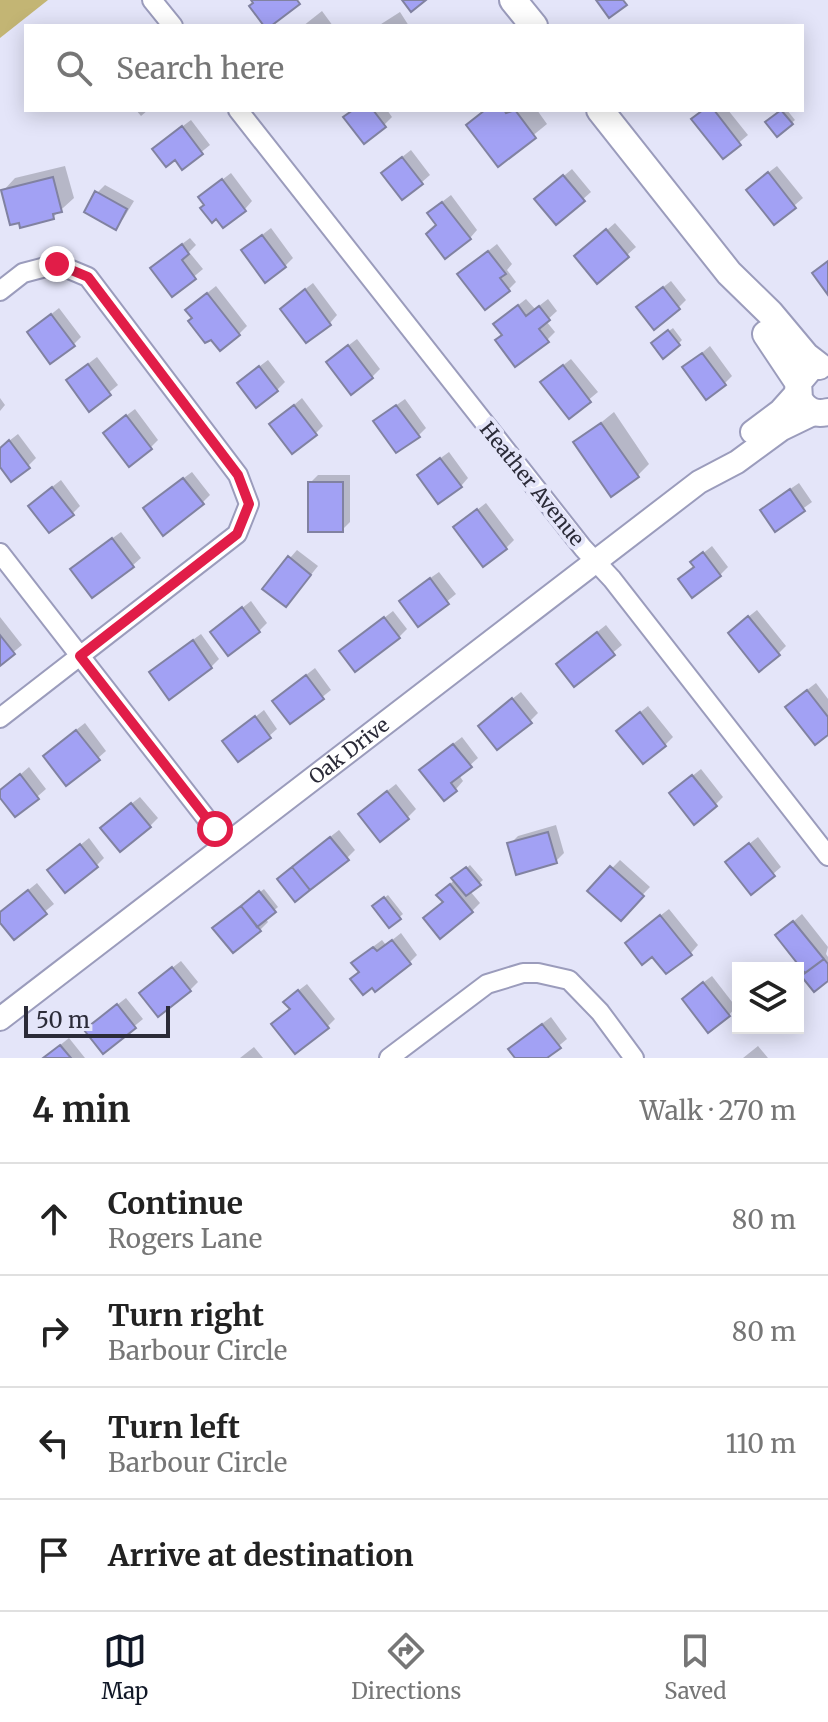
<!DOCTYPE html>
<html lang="en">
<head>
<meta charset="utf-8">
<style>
  body { margin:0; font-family:Merriweather,serif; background:#f6f6f6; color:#222 }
  .controls { position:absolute; right:24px; bottom:24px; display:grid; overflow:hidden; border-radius:0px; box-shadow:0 4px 20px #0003 }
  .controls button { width:72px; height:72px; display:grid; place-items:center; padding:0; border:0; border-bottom:2px solid #e0e0e0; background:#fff; color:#222; font:40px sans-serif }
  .scale { position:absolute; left:24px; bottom:20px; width:146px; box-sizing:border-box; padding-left:8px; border:4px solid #2b2b38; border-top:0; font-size:22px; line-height:28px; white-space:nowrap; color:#2b2b38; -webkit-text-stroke:6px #e4e5f9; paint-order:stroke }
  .stop { position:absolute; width:24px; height:24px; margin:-18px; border:6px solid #e11d48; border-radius:50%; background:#fff }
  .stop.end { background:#e11d48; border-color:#fff; box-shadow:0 2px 8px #0008 }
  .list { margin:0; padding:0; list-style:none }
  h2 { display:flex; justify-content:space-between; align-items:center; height:104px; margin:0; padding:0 32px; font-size:34px }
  h2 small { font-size:26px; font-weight:400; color:#767676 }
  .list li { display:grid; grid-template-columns:52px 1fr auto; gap:24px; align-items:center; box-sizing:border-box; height:112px; padding:0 32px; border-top:2px solid #e0e0e0 }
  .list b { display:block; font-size:30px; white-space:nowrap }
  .list p { margin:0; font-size:26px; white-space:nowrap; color:#767676 }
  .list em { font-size:26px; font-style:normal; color:#767676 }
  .icon { flex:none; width:44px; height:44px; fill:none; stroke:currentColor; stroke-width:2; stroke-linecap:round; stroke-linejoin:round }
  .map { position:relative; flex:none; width:828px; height:1058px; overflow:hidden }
  .search { position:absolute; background:#fff; box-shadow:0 4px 20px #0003; left:24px; right:24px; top:24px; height:88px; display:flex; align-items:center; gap:20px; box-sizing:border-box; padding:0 28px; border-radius:0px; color:#767676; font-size:30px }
  .sheet { height:552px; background:#fff }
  nav { display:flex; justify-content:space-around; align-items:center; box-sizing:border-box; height:112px; border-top:2px solid #e0e0e0; background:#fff; font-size:22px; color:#767676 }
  nav a { display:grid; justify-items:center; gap:4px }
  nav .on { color:#111827 }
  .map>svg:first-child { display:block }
  .green { fill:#c3b574 }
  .shadow { fill:#0003 }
  .building { fill:#a2a1f4; stroke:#8182a1; stroke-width:2 }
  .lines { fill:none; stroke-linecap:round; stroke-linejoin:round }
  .minor-casing { stroke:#9b9cbc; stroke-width:22 }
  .tertiary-casing { stroke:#9b9cbc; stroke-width:26 }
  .secondary-casing { stroke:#9b9cbc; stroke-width:30 }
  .minor { stroke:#fff; stroke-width:18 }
  .tertiary { stroke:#fff; stroke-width:22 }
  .secondary { stroke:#fff; stroke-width:26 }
  .route { stroke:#e11d48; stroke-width:10 }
  .labels { text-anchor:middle; stroke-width:8; stroke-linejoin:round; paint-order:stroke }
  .street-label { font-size:20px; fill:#2b2b38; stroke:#e4e5f9 }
</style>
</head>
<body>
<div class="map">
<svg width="828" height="1058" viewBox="0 0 828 1058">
  <rect width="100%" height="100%" fill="#e4e5f9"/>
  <path class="green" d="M0,0H48L0,38Z"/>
  <path class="shadow" d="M322,11L333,26H303Z
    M400,12L409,26H378Z
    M136,110H148L141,116Z
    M353,110H387L392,117L384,125Z
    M485,110H537L547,124L498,164L468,125Z
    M704,110H728L748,135L723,156Z
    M783,110H787L795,120L778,134L768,123Z
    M191,120L210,145L183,167L163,141Z
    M411,150L430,175L422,182L392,165Z
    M65,166L74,198L53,217L3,191L15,178Z
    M777,166L803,198L774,223L756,182Z
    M572,169L591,192L557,222L545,192Z
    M231,173L252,201L245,209L206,204L209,190Z
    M105,185L134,201L123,219L115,227L97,193Z
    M451,195L477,230L470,238L438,205Z
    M615,223L636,247L598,281L585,249Z
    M271,228L293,258L285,266L243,250Z
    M190,238L196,245L189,252L203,269L173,294L161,260Z
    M497,244L512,264L507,270L516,282L508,290L468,267Z
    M671,281L686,300L678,308L647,300Z
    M313,283L337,315L330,323L290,301Z
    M216,286L247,326L239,334L194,318L196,302Z
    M526,299L535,309L548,299L557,311L546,321L555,332L547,340L504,334V316Z
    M59,308L81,337L73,345L29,332Z
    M673,328L682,340L679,343L657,340Z
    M357,339L380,369L372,377L337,354Z
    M710,346L732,376L724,384L684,368Z
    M97,357L118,385L89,409L76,373Z
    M571,359L598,392L569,416L551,375Z
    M268,360L285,382L277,390L248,375Z
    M0,398L5,405L0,411Z
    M302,398L323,426L315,434L272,424Z
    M405,399L426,428L418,436L384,414Z
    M135,409L158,440L150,448L114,425Z
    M614,412L649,464L637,476L576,443Z
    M18,434L36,458L28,466L0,464V448Z
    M449,452L468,478L461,486L427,468Z
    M192,472L210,495L202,503L153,501Z
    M318,475H350V522L342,530L310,483Z
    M61,480L80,506L72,514L38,498Z
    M799,483L812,502L775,529L770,503Z
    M486,503L514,540L506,548L464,520Z
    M121,532L141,558L133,565L81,561Z
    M712,546L728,567L720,575L696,566L701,555Z
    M297,550L318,566L293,597L290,558Z
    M439,572L456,594L419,624L409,593Z
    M251,601L267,623L259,631L212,632Z
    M757,610L786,646L778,654L738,625Z
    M393,611L407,629L399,637L342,651Z
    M0,617L22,645L0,663Z
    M606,625L622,645L575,684L567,656Z
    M201,634L219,659L211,667L160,664Z
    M315,668L331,690L291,722L283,693Z
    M816,683L828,699V732L795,699Z
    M521,692L538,713L530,721L488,718Z
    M648,706L673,737L665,745L627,723Z
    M264,710L277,729L269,736L225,741Z
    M85,723L106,751L98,758L53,748Z
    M462,737L478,758L459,775L463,781L456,789L430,762Z
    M29,767L46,789L16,815L0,792Z
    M701,769L723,797L715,805L680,786Z
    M396,784L416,809L408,817L368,806Z
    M140,797L158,818L150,826L111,820Z
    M556,825L564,853L556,861L510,844L518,836Z
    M339,830L355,850L347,858L302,859Z
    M758,837L781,867L773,874L735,855Z
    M89,838L104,858L96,866L58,863Z
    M620,860L650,887L620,918L590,891Z
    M470,865L483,880L470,891L480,903L472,911L445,902L447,887Z
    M37,883L54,904L14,937L0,920V913Z
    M264,889L278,907L265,918L268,922L260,930L223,920Z
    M388,895L403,914L390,925L378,903Z
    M669,909L698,945L691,953L635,935Z
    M802,914L828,947L826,954L828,957V978L808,973L778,935Z
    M401,933L417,955L409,963L360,972L362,955L382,940L386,945Z
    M181,961L198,982L190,990L149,986Z
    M712,976L736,1007L729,1015L692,991Z
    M307,984L335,1019L327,1027L292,1009L294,994Z
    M126,998L143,1019L104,1051L95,1022Z
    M551,1017L567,1039L544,1058H517L519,1041Z
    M69,1038L85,1058H44Z
    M758,1046L768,1058H743Z
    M254,1047L263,1058H240Z"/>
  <path class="building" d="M251,0H297L300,4L271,26H264L249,6L253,3Z
    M402,0H426L411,12Z
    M596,0H623L627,5L609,18Z
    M353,110H373L386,127L364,144L343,117Z
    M485,110H504L506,113L515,110L536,138L498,167L466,125Z
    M703,110H714L741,145L723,159L691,119Z
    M781,110L793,124L777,137L765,122Z
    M182,126L203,154L182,170L175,160L166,167L152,149Z
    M402,157L423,184L402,200L381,173Z
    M768,172L796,208L774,225L746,190Z
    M563,175L585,201L556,225L534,199Z
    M53,177L62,212L53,214L54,219L20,228L19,223L10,225L1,190Z
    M222,179L246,211L223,228L216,219L212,223L200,208L204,205L198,197Z
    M95,191L127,209L116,230L84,212Z
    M442,202L471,239L445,259L426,234L436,225L427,213Z
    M606,229L629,257L597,284L574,256Z
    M262,235L286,267L265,283L241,250Z
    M182,244L189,254L182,260L196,279L172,297L150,268Z
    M488,251L506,274L500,278L510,291L485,310L457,274Z
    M828,261V295L812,273Z
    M663,287L680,309L654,330L636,307Z
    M305,289L331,325L306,343L280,309Z
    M207,293L240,335L220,351L211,340L205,343L188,321L192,318L185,310Z
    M518,305L526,316L539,306L550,320L539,329L549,342L515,367L495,340L502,335L493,324Z
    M51,314L75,346L50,364L27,332Z
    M668,330L680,345L663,359L651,343Z
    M348,345L373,378L351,395L326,362Z
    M702,353L726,385L706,400L682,367Z
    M88,364L111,395L89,412L66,380Z
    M563,365L591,402L569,419L540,382Z
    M259,366L278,391L256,408L237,383Z
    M294,405L317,435L292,454L269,424Z
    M396,405L420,437L396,453L373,421Z
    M126,415L152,449L129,467L103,433Z
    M601,423L639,477L611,497L573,442Z
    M9,440L30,468L11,482L0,467V448Z
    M440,458L462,487L438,504L417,475Z
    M183,478L204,504L163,536L143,508Z
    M308,482H343V532H308Z
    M52,487L74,515L49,533L28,506Z
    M790,489L805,511L775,532L760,510Z
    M477,509L507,549L483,567L453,527Z
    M112,538L134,567L92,598L70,569Z
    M703,552L721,576L692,598L678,579L694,567L690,562Z
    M288,556L311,575L286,607L262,589Z
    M430,578L449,604L418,627L399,601Z
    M242,607L260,632L228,656L210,632Z
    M748,616L780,655L759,672L728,633Z
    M384,617L400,638L355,672L339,651Z
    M597,632L615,655L574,687L556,664Z
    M0,635L15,654L0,666Z
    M193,640L212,668L169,700L149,672Z
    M306,675L324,699L290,724L272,701Z
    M807,690L828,717V735L815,745L785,707Z
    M512,698L532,723L497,750L478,726Z
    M640,712L666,746L643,764L616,731Z
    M255,716L271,738L238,762L222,741Z
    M76,730L100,760L66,786L43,756Z
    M453,744L472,767L451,783L457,791L444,801L419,770Z
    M20,774L39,799L15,817L0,798V790Z
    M692,775L717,806L694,825L669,793Z
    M387,791L409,819L380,842L358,814Z
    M131,803L151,827L120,852L100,828Z
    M548,832L557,863L516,875L507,843Z
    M330,837L349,860L310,890L292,867Z
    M749,843L775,876L751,895L725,862Z
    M80,844L98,867L65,893L47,870Z
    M610,866L644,896L621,921L587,891Z
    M292,867L310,890L295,902L277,879Z
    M466,867L481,885L466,896L451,878Z
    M450,884L473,912L440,939L423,918L443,902L436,895Z
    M28,890L47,914L14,940L0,923V912Z
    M259,891L276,912L257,927L241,906Z
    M384,897L401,919L389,928L372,906Z
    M241,906L261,931L233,953L212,928Z
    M660,915L692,955L666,974L652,957L642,965L625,943Z
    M793,921L824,959L805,973L775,935Z
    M392,940L411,964L375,992L372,988L363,995L350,979L359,972L351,963L373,947L377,951Z
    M824,959L828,964V981L814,992L801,976Z
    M172,967L191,991L158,1017L139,993Z
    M703,982L730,1016L708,1033L682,999Z
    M298,990L329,1028L295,1054L271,1024L290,1009L283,1002Z
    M117,1004L136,1028L103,1054L84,1030Z
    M542,1024L561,1048L547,1058H515L508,1049Z
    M60,1045L71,1058H43Z"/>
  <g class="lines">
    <g class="minor-casing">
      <path id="minor" d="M152,0L173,26
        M238,110L583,548L612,579L828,856
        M0,291L23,273L57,264L88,277L238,475L249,504L237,534L0,718
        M0,553L227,845
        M389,1058L487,984L523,973H538L569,980L600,1012L634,1058"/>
    </g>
    <g class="tertiary-casing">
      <g id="tertiary">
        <path d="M752,432L780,411L797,392"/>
        <path id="s1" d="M0,1019L699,482L737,462L782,429L815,413"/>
      </g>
    </g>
    <g class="secondary-casing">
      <path id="secondary" d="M513,0L534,26
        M600,110L729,273L770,313L806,356L819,366
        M766,334L798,382
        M809,369L798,382L799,399C806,411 815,415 828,412"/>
    </g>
    <use href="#minor" class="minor"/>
    <use href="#tertiary" class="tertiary"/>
    <use href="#secondary" class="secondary"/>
  </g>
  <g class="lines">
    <path class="route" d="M57,264L88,277L238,475L249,504L237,534L80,656L215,829"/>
  </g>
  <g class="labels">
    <g class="street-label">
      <text transform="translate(532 484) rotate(51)" y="7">Heather Avenue</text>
      <text dy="7" stroke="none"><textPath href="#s1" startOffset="440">Oak Drive</textPath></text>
    </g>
  </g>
</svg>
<div class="controls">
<button><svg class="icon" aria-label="layers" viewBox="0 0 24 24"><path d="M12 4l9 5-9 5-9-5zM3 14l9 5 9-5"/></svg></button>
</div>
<div class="scale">50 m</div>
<div class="stop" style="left:215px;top:829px"></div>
<div class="stop end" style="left:57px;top:264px"></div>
<div class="search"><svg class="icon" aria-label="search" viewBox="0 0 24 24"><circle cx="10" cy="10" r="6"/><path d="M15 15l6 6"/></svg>Search here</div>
</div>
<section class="sheet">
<h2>4 min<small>Walk · 270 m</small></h2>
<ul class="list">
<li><svg class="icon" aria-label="ahead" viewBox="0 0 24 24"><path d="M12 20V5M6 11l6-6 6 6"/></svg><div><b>Continue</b><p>Rogers Lane</p></div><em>80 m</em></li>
<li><svg class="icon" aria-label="right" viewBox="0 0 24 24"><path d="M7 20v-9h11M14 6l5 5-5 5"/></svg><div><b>Turn right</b><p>Barbour Circle</p></div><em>80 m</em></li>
<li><svg class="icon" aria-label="left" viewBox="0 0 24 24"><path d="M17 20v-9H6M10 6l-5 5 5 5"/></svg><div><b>Turn left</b><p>Barbour Circle</p></div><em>110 m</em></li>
<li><svg class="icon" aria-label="arrive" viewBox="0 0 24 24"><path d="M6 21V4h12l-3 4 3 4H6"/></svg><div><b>Arrive at destination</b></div></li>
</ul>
</section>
<nav>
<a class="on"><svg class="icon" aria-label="map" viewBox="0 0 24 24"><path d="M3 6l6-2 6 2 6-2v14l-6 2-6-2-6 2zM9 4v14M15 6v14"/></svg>Map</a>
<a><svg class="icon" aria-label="directions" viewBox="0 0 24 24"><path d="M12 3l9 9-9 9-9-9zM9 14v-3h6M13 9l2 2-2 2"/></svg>Directions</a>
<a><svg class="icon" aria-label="saved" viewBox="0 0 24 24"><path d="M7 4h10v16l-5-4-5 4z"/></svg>Saved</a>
</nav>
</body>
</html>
